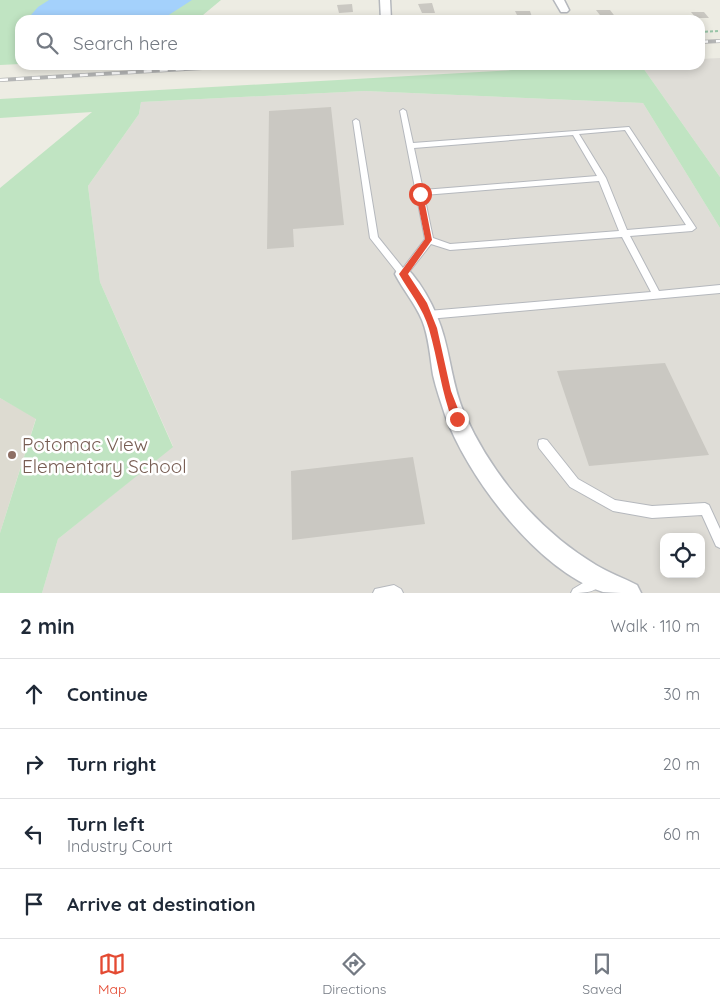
<!DOCTYPE html>
<html lang="en">
<head>
<meta charset="utf-8">
<style>
  body { margin:0; font-family:Quicksand,sans-serif; background:#f6f6f7; color:#1f2937 }
  .controls { position:absolute; right:15px; bottom:15px; display:grid; overflow:hidden; border-radius:10px; box-shadow:0 2px 8px #0003 }
  .controls button { width:45px; height:45px; display:grid; place-items:center; padding:0; border:0; border-bottom:1px solid #e0e1e3; background:#fff; color:#1f2937; font:25px sans-serif }
  .stop { position:absolute; width:15px; height:15px; margin:-11px; border:4px solid #e44a32; border-radius:50%; background:#fff }
  .stop.end { background:#e44a32; border-color:#fff; box-shadow:0 1px 5px #0008 }
  .list { margin:0; padding:0; list-style:none }
  h2 { display:flex; justify-content:space-between; align-items:center; height:65px; margin:0; padding:0 20px; font-size:21px }
  h2 small { font-size:16px; font-weight:400; color:#747a83 }
  .list li { display:grid; grid-template-columns:32px 1fr auto; gap:15px; align-items:center; box-sizing:border-box; height:70px; padding:0 20px; border-top:1px solid #e0e1e3 }
  .list b { display:block; font-size:19px; white-space:nowrap }
  .list p { margin:0; font-size:16px; white-space:nowrap; color:#747a83 }
  .list em { font-size:16px; font-style:normal; color:#747a83 }
  .icon { flex:none; width:28px; height:28px; fill:none; stroke:currentColor; stroke-width:2; stroke-linecap:round; stroke-linejoin:round }
  .map { position:relative; flex:none; width:720px; height:593px; overflow:hidden }
  .search { position:absolute; background:#fff; box-shadow:0 2px 8px #0003; left:15px; right:15px; top:15px; height:55px; display:flex; align-items:center; gap:12px; box-sizing:border-box; padding:0 18px; border-radius:15px; color:#747a83; font-size:19px }
  .sheet { height:345px; background:#fff }
  nav { display:flex; justify-content:space-around; align-items:center; box-sizing:border-box; height:70px; border-top:1px solid #e0e1e3; background:#fff; font-size:14px; color:#747a83 }
  nav a { display:grid; justify-items:center; gap:2px }
  nav .on { color:#e44a32 }
  .map>svg:first-child { display:block }
  .industrial { fill:#dfddd7; fill-rule:evenodd }
  .education { fill:#dddbd1 }
  .green { fill:#c0e4c2 }
  .water { fill:#a4d1fc }
  .building { fill:#cac8c2 }
  .lines { fill:none; stroke-linecap:round; stroke-linejoin:round }
  .service-casing { stroke:#b5b8bd; stroke-width:2 }
  .minor-casing { stroke:#b5b8bd; stroke-width:3 }
  .path { stroke:#99c5a8; stroke-width:2; stroke-dasharray:3 2; stroke-linecap:butt }
  .service { fill:#fff; fill-rule:evenodd }
  .minor { fill:#fff; fill-rule:evenodd }
  .rail-casing { stroke:#b4b5b5; stroke-width:4 }
  .rail { stroke:#fff; stroke-width:2.5; stroke-dasharray:8; stroke-linecap:butt }
  .route { fill:#e44a32 }
  .education-dot { fill:#8d6e63; stroke:#fff; stroke-width:2 }
  .labels { text-anchor:middle; stroke-width:5; stroke-linejoin:round; paint-order:stroke }
  .near-education-label { font-size:19px; fill:#785e54; stroke:#fff; text-anchor:start }
</style>
</head>
<body>
<div class="map">
<svg width="720" height="593" viewBox="0 0 720 593">
  <rect width="100%" height="100%" fill="#edece3"/>
  <path class="industrial" d="M720,58V177L641,65H700V59Z
    M365,91L643,103L720,228V593H42L58,539L173,446L100,282L88,186L139,114L141,102ZM664,537H701V574H664Z"/>
  <path class="education" d="M0,398L36,418L0,533Z"/>
  <path class="green" d="M0,0H221L197,20H20V64L0,65Z
    M601,65H641L720,177V228L643,103L365,91L141,102L139,114L88,186L100,282L173,447L58,539L42,593H0V533L36,419L0,398V188L92,112L0,118V99Z"/>
  <path class="water" d="M49,0H192L161,20H32L31,15L38,7Z"/>
  <path class="building" d="M432,3L435,13H422L418,4Z
    M352,4L353,12L339,13L337,5Z
    M596,10H610L617,19H603Z
    M515,11H530L533,20L519,19Z
    M691,12H704L709,18H696Z
    M331,107L344,225L293,229L294,247L267,249L269,111Z
    M665,363L709,455L589,466L557,371Z
    M413,457L425,524L292,540L291,471Z"/>
  <g class="lines">
    <g class="service-casing">
      <path id="service" d="M403,109L406,111L413,143L629,127L696,228L692,231L630,236L659,291L720,285V293L428,319L425,318L424,315L425,312L428,311L651,292L622,237L450,250L431,244L406,276H400L370,238L353,121L356,119L359,121L378,237L403,268L425,239L400,111ZM625,130L686,225L627,230L606,178L579,134ZM573,135L597,176L423,190L414,148ZM599,181L619,231L450,244L433,238L424,195Z
        M543,439L547,440L578,479L615,500L652,506L705,503L709,505L720,529V548L716,546L702,515L652,518L613,511L570,487L539,448L538,444L539,440Z
        M598,574L602,576L604,580C599,593 583,593 571,593L573,589Z
        M394,585L401,589L403,593H373L375,589Z"/>
    </g>
    <g class="minor-casing">
      <path id="minor" d="M380,0H390L391,20H381Z
        M554,0H564L569,10L567,12H561Z
        M403,268C411,270 414,277 419,283C428,296 436,312 441,327C451,356 452,387 465,415C492,475 539,531 596,565C609,573 624,578 637,585L641,593C629,593 613,593 603,592C537,569 468,478 445,415C441,402 436,389 433,375C430,357 429,337 422,320C415,303 403,290 395,274L397,270Z"/>
    </g>
    <path class="path" d="M700,32L720,31"/>
    <use href="#service" class="service"/>
    <use href="#minor" class="minor"/>
    <g class="rail-casing">
      <path id="rail" d="M700,42L720,41
        M0,80L253,65"/>
    </g>
    <use href="#rail" class="rail"/>
  </g>
  <path class="route" d="M420,191L423,194L432,240L408,274L427,303L437,328L451,391L462,419L457,423L453,422C441,391 438,360 429,329C423,308 410,293 399,274L425,239L416,194Z"/>
  <circle class="education-dot" cx="12" cy="455" r="5"/>
  <g class="labels">
    <g class="near-education-label">
      <text x="22" y="451">Potomac View<tspan x="22" dy="22">Elementary School</tspan></text>
    </g>
  </g>
</svg>
<div class="controls">
<button><svg class="icon" aria-label="locate" viewBox="0 0 24 24"><circle cx="12" cy="12" r="6"/><path d="M12 2v4M12 18v4M2 12h4M18 12h4"/></svg></button>
</div>
<div class="stop" style="left:420px;top:194px"></div>
<div class="stop end" style="left:457px;top:419px"></div>
<div class="search"><svg class="icon" aria-label="search" viewBox="0 0 24 24"><circle cx="10" cy="10" r="6"/><path d="M15 15l6 6"/></svg>Search here</div>
</div>
<section class="sheet">
<h2>2 min<small>Walk · 110 m</small></h2>
<ul class="list">
<li><svg class="icon" aria-label="ahead" viewBox="0 0 24 24"><path d="M12 20V5M6 11l6-6 6 6"/></svg><div><b>Continue</b></div><em>30 m</em></li>
<li><svg class="icon" aria-label="right" viewBox="0 0 24 24"><path d="M7 20v-9h11M14 6l5 5-5 5"/></svg><div><b>Turn right</b></div><em>20 m</em></li>
<li><svg class="icon" aria-label="left" viewBox="0 0 24 24"><path d="M17 20v-9H6M10 6l-5 5 5 5"/></svg><div><b>Turn left</b><p>Industry Court</p></div><em>60 m</em></li>
<li><svg class="icon" aria-label="arrive" viewBox="0 0 24 24"><path d="M6 21V4h12l-3 4 3 4H6"/></svg><div><b>Arrive at destination</b></div></li>
</ul>
</section>
<nav>
<a class="on"><svg class="icon" aria-label="map" viewBox="0 0 24 24"><path d="M3 6l6-2 6 2 6-2v14l-6 2-6-2-6 2zM9 4v14M15 6v14"/></svg>Map</a>
<a><svg class="icon" aria-label="directions" viewBox="0 0 24 24"><path d="M12 3l9 9-9 9-9-9zM9 14v-3h6M13 9l2 2-2 2"/></svg>Directions</a>
<a><svg class="icon" aria-label="saved" viewBox="0 0 24 24"><path d="M7 4h10v16l-5-4-5 4z"/></svg>Saved</a>
</nav>
</body>
</html>
